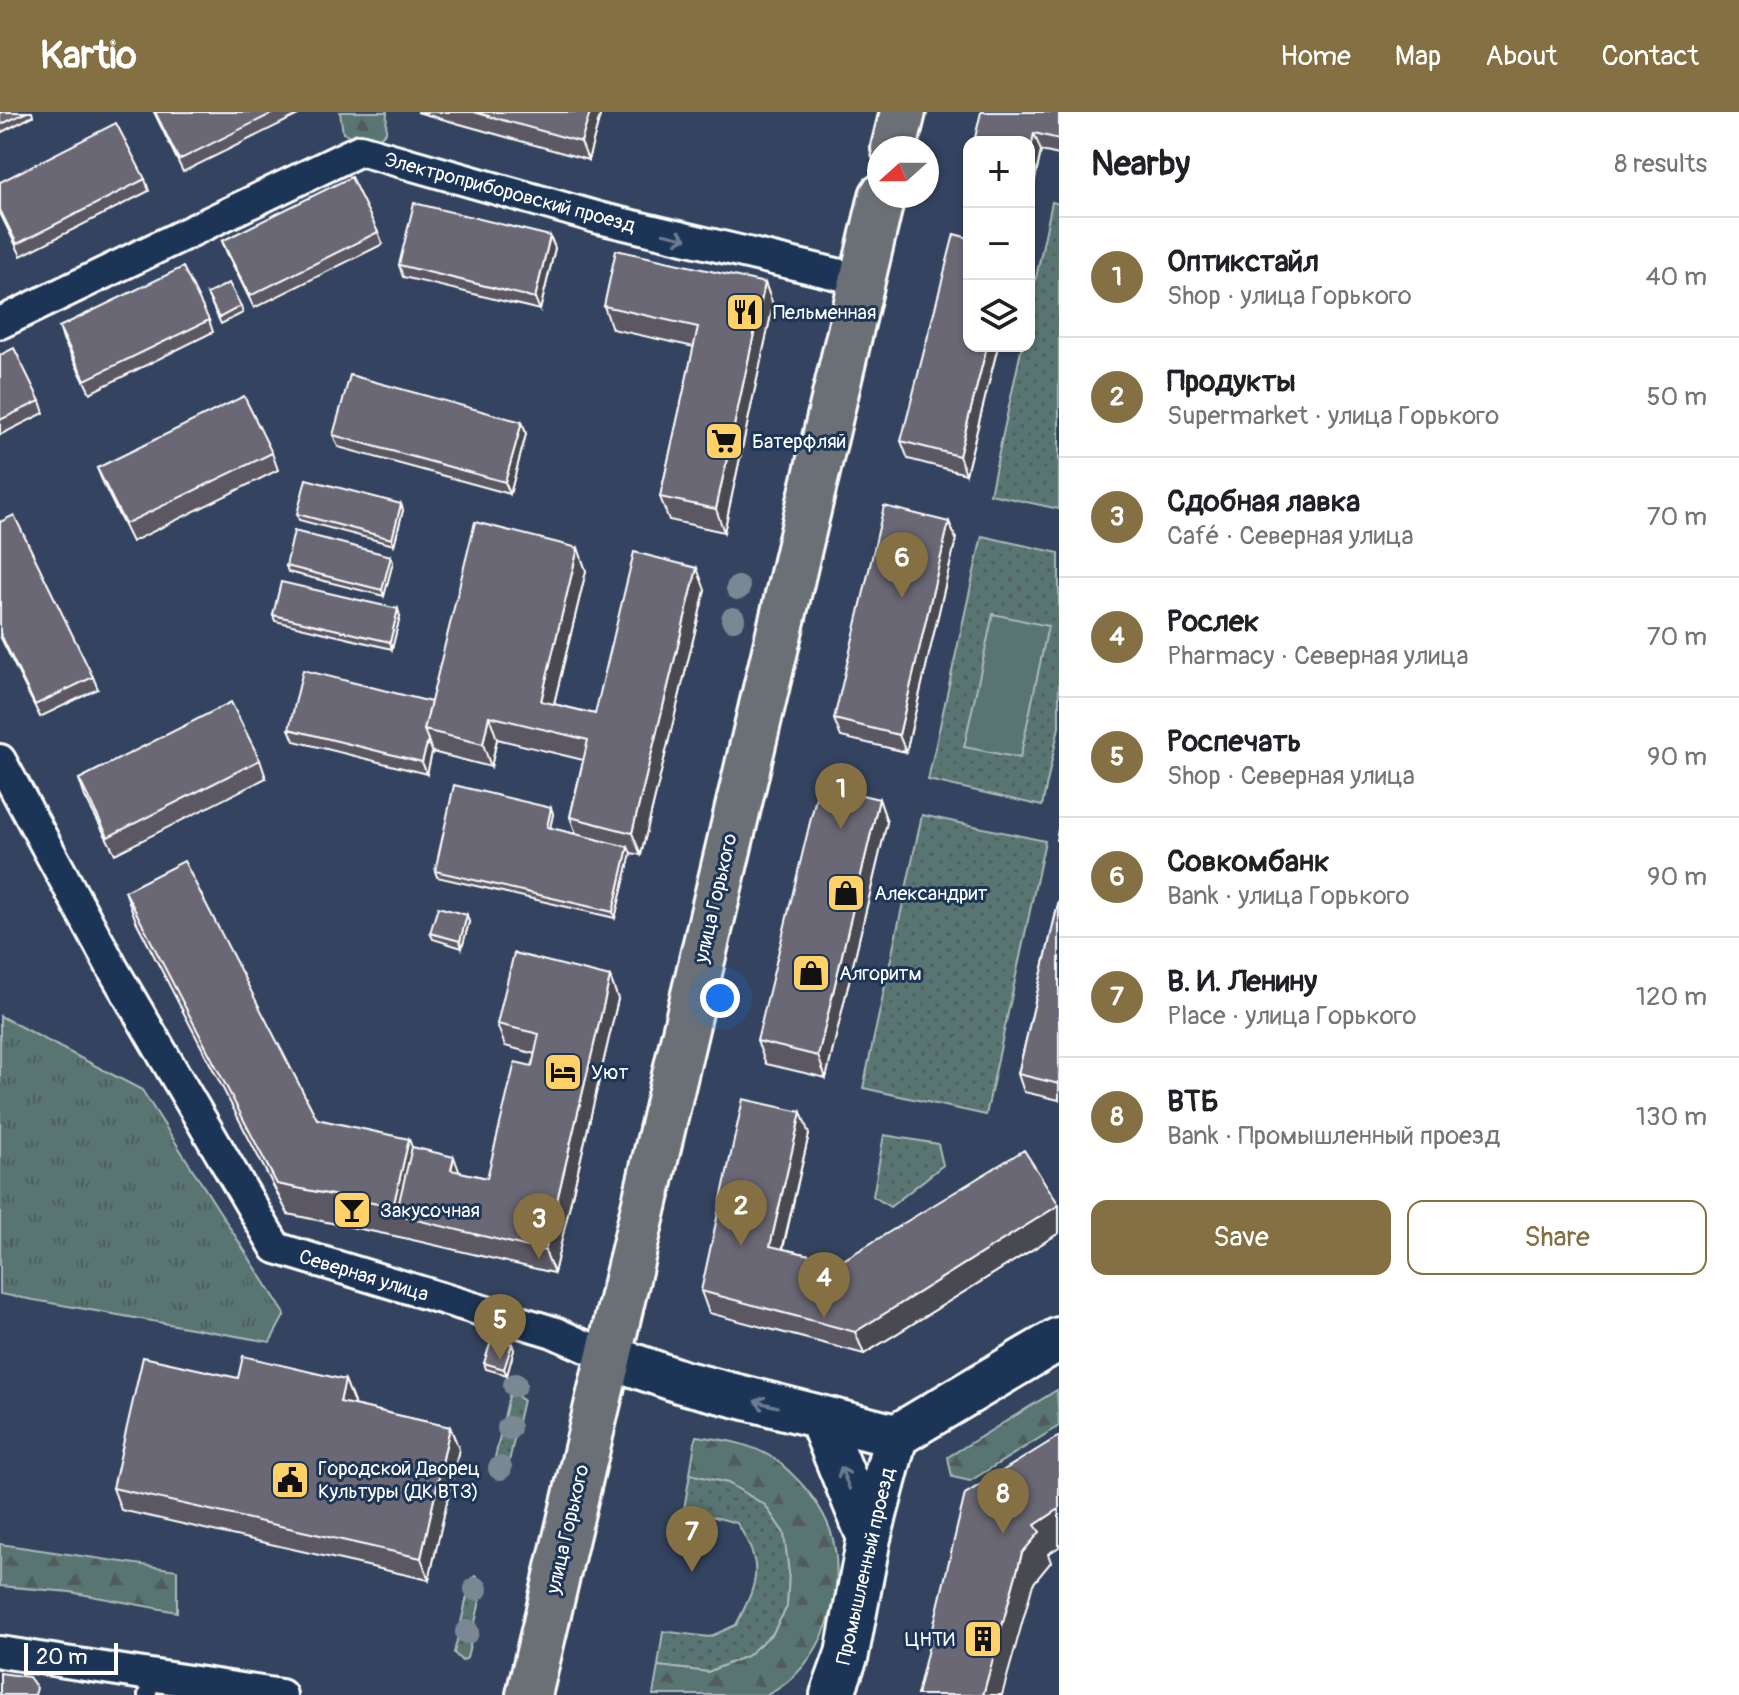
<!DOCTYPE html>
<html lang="en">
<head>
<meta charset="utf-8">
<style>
  body { margin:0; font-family:Pangolin,sans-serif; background:#f6f6f6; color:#202124 }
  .controls { position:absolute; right:24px; top:24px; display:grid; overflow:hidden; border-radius:16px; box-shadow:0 2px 6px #0004 }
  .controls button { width:72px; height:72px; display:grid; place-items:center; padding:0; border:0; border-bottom:2px solid #e0e0e0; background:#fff; color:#202124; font:40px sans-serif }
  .compass { position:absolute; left:867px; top:24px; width:72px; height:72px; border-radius:50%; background:#fff; box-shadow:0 2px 6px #0004; rotate:249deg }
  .scale { position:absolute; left:24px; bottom:20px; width:94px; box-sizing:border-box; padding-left:8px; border:4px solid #fff; border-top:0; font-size:22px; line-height:28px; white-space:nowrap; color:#fff; -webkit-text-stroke:6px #1d3557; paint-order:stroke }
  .you { position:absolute; left:720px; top:886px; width:28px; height:28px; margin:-20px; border:6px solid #fff; border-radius:50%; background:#1a73e8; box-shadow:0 0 0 12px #1a73e833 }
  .badge { display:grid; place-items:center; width:52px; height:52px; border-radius:50%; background:#847042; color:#fff; font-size:26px; font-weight:700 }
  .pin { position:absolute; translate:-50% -66px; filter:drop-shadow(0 2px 4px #0008) }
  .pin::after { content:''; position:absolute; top:42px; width:28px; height:24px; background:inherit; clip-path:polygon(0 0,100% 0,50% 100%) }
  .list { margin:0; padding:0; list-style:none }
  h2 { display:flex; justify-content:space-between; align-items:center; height:104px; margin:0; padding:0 32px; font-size:34px }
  h2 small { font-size:26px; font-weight:400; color:#757577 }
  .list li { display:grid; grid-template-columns:52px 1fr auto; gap:24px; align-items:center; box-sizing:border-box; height:120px; padding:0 32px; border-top:2px solid #e0e0e0 }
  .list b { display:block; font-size:30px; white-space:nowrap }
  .list p { margin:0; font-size:26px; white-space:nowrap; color:#757577 }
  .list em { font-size:26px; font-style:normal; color:#757577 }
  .actions { display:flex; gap:16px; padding:24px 32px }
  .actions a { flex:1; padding:18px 0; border:2px solid #847042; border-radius:16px; text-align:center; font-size:28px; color:#847042 }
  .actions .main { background:#847042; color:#fff }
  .icon { flex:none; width:44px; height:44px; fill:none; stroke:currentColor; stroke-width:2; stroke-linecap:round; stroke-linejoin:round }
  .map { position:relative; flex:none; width:1059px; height:1583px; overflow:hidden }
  header { display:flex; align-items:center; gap:48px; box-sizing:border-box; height:112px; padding:0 40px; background:#847042; color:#fff }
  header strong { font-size:38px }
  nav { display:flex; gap:44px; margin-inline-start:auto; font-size:28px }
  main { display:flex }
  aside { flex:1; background:#fff }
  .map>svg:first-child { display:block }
  .grass { fill:url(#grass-dots); stroke:#acbab8; stroke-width:2 }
  .forest { fill:url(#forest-firs); stroke:#acbab8; stroke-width:2 }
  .park { fill:url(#park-tufts); stroke:#acbab8; stroke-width:2 }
  .pitch { fill:#597471; stroke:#acbab8; stroke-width:2 }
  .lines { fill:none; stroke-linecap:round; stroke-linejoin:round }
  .service-casing { stroke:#fff; stroke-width:22 }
  .minor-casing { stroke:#fff; stroke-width:36 }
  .secondary-casing { stroke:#fff; stroke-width:48 }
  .primary-casing { stroke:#fff; stroke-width:50 }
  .service { stroke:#1d3557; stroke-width:16 }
  .minor { stroke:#1d3557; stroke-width:30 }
  .secondary { stroke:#1d3557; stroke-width:42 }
  .primary { stroke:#6b6f75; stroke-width:44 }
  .tree { fill:#7a8894 }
  .wall { fill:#5b5964; stroke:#fff; stroke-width:2 }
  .shaded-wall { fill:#4a4951; stroke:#fff; stroke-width:2 }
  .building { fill:#6a6874; stroke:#fff; stroke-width:2 }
  .oneway { stroke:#6c7c92 }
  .labels { text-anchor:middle; stroke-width:6; stroke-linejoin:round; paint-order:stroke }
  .street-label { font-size:20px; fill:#fff; stroke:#1d3557 }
  .poi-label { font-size:20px; fill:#fff; stroke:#1d3557; text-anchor:start }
</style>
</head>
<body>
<header>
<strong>Kartio</strong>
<nav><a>Home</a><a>Map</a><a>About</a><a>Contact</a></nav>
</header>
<main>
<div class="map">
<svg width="1059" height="1583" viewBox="0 0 1059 1583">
  <defs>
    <pattern id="grass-dots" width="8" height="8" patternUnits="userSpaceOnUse" patternTransform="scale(2)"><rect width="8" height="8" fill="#597471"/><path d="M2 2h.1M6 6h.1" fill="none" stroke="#515c5b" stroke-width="1.8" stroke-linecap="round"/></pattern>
    <pattern id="forest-firs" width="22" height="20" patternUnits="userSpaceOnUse" patternTransform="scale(2)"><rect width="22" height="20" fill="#597471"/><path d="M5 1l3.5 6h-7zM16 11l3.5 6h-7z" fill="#515c5b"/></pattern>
    <pattern id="park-tufts" width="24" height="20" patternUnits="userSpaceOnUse" patternTransform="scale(2)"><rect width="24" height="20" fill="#597471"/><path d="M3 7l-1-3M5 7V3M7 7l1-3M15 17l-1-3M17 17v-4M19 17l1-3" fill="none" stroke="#515c5b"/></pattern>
  </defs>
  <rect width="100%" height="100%" fill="#344460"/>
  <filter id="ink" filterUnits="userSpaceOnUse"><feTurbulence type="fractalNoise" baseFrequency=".0125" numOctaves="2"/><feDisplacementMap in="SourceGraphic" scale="16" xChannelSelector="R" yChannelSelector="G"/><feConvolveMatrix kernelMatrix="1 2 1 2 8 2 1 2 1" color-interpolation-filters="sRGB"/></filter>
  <g filter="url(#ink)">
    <path class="grass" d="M1052,90L1059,92V397L990,382L1022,234H1029V199Z
      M982,424L1059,441V615L1042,694L928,668Z
      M922,703L1045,729L986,1003L863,976Z
      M884,1023L938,1032L943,1053L890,1095L873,1084Z
      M514,1282L523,1288L506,1363L500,1367L492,1359L509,1284Z
      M690,1362L728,1371L765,1393L784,1421L789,1461L787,1495L773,1521L747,1544L708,1560L658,1554L663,1519L709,1525L736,1513C759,1468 764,1455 737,1411L684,1397Z
      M476,1464L484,1471L467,1546L462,1549L454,1541L471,1467Z"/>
    <path class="forest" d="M340,0H387L386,20L372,33L343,21Z
      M1057,1278L1059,1314L970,1369L952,1365L948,1345Z
      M696,1324C726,1328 757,1332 781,1352C802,1370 822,1394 831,1420C849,1479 823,1556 767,1583H653L658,1554L708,1560L747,1544L773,1521L787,1495L789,1461L784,1421L765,1393L728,1371L690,1362Z
      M0,1432L177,1458V1500L70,1480L0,1474Z"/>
    <path class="park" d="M0,904L142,978L285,1202L270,1230L0,1182Z"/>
    <path class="pitch" d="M993,502L1048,514L1020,646L964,635Z"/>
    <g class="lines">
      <g class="service-casing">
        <path id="service" d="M147,1583L153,1563"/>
      </g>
      <g class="minor-casing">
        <path id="minor" d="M0,211L360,38L599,106L862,168
          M0,648L113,857L276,1136L553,1220L607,1244
          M0,1540L281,1583"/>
      </g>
      <g class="secondary-casing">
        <path id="secondary" d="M607,1244L682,1270L896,1324
          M820,1306L869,1426
          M896,1324L1059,1227
          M832,1583L847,1542L869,1426L896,1324"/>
      </g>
      <g class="primary-casing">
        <path id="primary" d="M894,36L903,0
          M529,1583L882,84"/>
      </g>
      <use href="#service" class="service"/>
      <use href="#minor" class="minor"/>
      <use href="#secondary" class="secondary"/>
      <use href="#primary" class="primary"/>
    </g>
    <g class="tree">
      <circle cx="738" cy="476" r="12"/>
      <circle cx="733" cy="507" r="12"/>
      <circle cx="515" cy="1273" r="12"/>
      <circle cx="509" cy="1316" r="12"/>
      <circle cx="500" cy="1356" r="12"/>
      <circle cx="476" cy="1477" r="12"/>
      <circle cx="467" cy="1520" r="12"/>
    </g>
    <path class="wall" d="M0,0H32L33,4L0,21Z
      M154,0H304L183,60Z
      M417,0H601L588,48Z
      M1059,0V43L1041,39L1034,72L1029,71V30H974Z
      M145,67L149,79L21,144L0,101V70Z
      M378,120L383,132L254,196L227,141L222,129Z
      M550,124L555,136L540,198L403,165L399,153Z
      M765,171L773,193L724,420L669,408L660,385L694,235L612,217L604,194Z
      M207,182L241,194L243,201L221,212Z
      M209,208L213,220L90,281L63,227L59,215Z
      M969,234H998L966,362L908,347L901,329Z
      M0,243L40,289L44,301L0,323Z
      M522,310L526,322L510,382L338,335L333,323Z
      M272,341L278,358L132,430L104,373L97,356Z
      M401,392L403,398L394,433L299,408L297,402Z
      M0,410L93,565L98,577L40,605L0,524Z
      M949,410L956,427L906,640L841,625L834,607Z
      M578,436L586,459L554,592L595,602L705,478L641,743L631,741L615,806L437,765L435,759L551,696L553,702L550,716L576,722L570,705L583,648L497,627L491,655L432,640L427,662L294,629L289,617L431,590Z
      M393,450L384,484L288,460L286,454Z
      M273,503L400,504L392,537L275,509Z
      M260,648L266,666L115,742L85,685L79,667Z
      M879,687L887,710L826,966L766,952L757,929Z
      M125,779L317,1007L412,1035L459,1060L487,1066L532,954L535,942L505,934L497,912L610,865L618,887L554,1161L404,1126L288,1102L136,809Z
      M1059,788V988L1024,980L1018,962Z
      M469,810L462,836L433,827L430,821Z
      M809,1022L783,1137L840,1150L1059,1093V1121L864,1242L709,1201L701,1179Z
      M512,1232L514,1238L507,1263L486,1257L484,1251Z
      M238,1266L345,1268L354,1291L353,1293L450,1315L459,1337L429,1468L121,1398L113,1376Z"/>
    <path class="shaded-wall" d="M590,0H601L588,48L581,30Z
      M1034,21L1041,39L1034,72L1029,59V47Z
      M550,124L555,136L540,198L535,186Z
      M765,171L773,193L724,420L716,397Z
      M987,234H998L966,362L959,344Z
      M522,310L526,322L510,382L505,370Z
      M401,392L403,398L394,433L392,427Z
      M949,410L956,427L906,640L899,623Z
      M578,436L586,459L549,612L541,589Z
      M391,444L393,450L384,484L382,478Z
      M697,456L705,478L641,743L632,721Z
      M398,497L400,504L392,537L390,530Z
      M489,604L497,627L491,655L483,632Z
      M428,628L432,640L427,662L422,650Z
      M879,687L887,710L826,966L818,944Z
      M551,696L553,702L549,721L547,715Z
      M628,735L631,741L615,806L613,800Z
      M467,803L469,810L462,836L460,829Z
      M610,865L618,887L554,1161L545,1139Z
      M801,1000L809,1022L778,1156L770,1134Z
      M409,1027L420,1057L396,1103L393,1095Z
      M454,1045L462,1067L451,1058Z
      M1059,1093V1121L864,1242L855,1220Z
      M512,1232L514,1238L507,1263L504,1257Z
      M345,1268L354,1291L349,1312L340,1290Z
      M450,1315L459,1337L429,1468L421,1446Z
      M1059,1397V1435L1048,1442L1051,1450L1033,1472L1002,1583H983L1022,1441L1035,1413Z"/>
    <path class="building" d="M0,0H27L0,13Z
      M155,0H275L179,48Z
      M474,0H590L581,30Z
      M981,0H1059V27L1034,21L1029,47V30H974Z
      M116,11L145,67L17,132L0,98V70Z
      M351,65L378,120L250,184L222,129Z
      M414,91L550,124L535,186L399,153Z
      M954,122L969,126V234H987L959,344L901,329Z
      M616,138L765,171L716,397L660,385L698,215L604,194Z
      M183,155L209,208L85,268L59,215Z
      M229,171L241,194L219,206L207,182Z
      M14,236L40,289L0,308V243Z
      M350,263L522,310L505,370L333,323Z
      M244,284L272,341L125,412L97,356Z
      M306,367L401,392L392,427L297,402Z
      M884,394L949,410L899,623L834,607Z
      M14,403L93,565L35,593L0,521V410Z
      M475,410L578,436L541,589L595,602L634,440L697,456L632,721L570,705L588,628L489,604L483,632L424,618Z
      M294,419L391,444L382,478L286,454Z
      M281,470L398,497L390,530L273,503Z
      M303,558L431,590L424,618L428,628L422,650L289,617Z
      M231,590L260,648L108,725L79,667Z
      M454,673L551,696L547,715L628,735L613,800L435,759Z
      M819,673L879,687L818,944L757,929Z
      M1059,713V728H1056Z
      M184,749L317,1007L409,1027L393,1095L277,1072L125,779Z
      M1059,788V972L1018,962Z
      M438,795L467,803L460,829L430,821Z
      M514,841L610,865L545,1139L396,1103L412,1035L454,1045L451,1058L487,1066L515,950L532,954L539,922L497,912Z
      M743,987L801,1000L770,1134L840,1150L1024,1038L1059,1093L855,1220L701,1179Z
      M492,1226L512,1232L504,1257L484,1251Z
      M243,1244L345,1268L340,1290L450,1315L421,1446L113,1376L143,1245L238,1266Z
      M1059,1324V1397L1035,1413L1040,1420L1022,1441L983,1583H917L965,1382Z
      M0,1561L29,1565L37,1576L35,1583H0Z"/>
    <defs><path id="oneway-shaft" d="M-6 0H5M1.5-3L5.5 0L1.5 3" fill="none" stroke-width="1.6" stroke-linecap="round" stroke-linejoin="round" transform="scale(2)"/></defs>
    <g class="oneway">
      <use href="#oneway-shaft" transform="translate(675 124) rotate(13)"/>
      <use href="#oneway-shaft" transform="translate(766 1292) rotate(-166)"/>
      <use href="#oneway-shaft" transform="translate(845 1366) rotate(-112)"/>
    </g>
  </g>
  <defs>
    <g id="restaurant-square" transform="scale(2)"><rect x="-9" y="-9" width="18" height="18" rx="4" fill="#ffd166" stroke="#1d3557"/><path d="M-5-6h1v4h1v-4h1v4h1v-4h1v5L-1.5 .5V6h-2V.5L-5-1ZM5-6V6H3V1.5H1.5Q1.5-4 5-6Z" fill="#111"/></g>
    <g id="supermarket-square" transform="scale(2)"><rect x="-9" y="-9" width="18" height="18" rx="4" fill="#ffd166" stroke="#1d3557"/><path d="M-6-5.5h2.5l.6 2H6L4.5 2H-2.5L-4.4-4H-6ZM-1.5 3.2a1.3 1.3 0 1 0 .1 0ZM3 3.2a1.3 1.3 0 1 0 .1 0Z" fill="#111"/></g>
    <g id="shop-square" transform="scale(2)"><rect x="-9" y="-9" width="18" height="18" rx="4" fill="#ffd166" stroke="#1d3557"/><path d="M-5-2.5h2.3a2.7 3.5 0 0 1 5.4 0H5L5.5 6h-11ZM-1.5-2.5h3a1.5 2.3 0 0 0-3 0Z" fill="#111"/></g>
    <g id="hotel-square" transform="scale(2)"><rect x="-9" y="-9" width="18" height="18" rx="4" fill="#ffd166" stroke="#1d3557"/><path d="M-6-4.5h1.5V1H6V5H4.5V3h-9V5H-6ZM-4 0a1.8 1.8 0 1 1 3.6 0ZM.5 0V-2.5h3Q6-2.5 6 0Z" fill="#111"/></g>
    <g id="bar-square" transform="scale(2)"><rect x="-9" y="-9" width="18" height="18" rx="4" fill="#ffd166" stroke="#1d3557"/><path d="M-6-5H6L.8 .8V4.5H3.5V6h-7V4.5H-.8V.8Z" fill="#111"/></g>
    <g id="civic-square" transform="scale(2)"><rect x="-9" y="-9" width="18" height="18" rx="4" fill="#ffd166" stroke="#1d3557"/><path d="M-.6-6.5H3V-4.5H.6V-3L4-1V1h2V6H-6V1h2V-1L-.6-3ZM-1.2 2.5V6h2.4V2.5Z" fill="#111"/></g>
    <g id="building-square" transform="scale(2)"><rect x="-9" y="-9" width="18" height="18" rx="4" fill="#ffd166" stroke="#1d3557"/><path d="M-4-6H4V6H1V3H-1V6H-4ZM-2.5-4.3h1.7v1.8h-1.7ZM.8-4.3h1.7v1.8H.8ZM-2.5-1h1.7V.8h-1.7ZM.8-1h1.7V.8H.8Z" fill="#111"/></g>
  </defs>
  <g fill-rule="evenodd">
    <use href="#restaurant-square" x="745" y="200"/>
    <use href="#supermarket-square" x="724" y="329"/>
    <use href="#shop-square" x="846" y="781"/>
    <use href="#shop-square" x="811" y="861"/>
    <use href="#hotel-square" x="563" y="960"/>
    <use href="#bar-square" x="352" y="1098"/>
    <use href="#civic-square" x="290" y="1368"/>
    <use href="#building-square" x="983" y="1527"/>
  </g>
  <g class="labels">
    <g class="street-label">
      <text transform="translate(510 80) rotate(15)" y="7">Электроприборовский проезд</text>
      <text transform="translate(715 786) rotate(-77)" y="7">улица Горького</text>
      <text transform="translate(364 1163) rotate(17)" y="7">Северная улица</text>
      <text transform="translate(567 1417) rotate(-77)" y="7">улица Горького</text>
      <text transform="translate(865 1454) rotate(-77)" y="7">Промышленный проезд</text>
    </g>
    <g class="poi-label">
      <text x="773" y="207">Пельменная</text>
      <text x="752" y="336">Батерфляй</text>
      <text x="874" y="788">Александрит</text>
      <text x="839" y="868">Алгоритм</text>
      <text x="591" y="967">Уют</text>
      <text x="380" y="1105">Закусочная</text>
      <text x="318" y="1363">Городской Дворец<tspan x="318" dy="23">Культуры (ДК ВТЗ)</tspan></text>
      <text x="955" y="1534" text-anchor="end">ЦНТИ</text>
    </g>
  </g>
</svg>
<div class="controls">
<button>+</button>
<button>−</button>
<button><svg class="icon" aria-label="layers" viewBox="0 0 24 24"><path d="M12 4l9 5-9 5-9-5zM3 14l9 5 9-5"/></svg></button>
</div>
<svg class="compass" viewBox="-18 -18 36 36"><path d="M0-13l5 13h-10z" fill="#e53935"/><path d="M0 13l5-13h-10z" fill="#757577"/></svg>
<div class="scale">20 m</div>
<div class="you"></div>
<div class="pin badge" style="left:841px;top:717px">1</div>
<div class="pin badge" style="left:741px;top:1134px">2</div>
<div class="pin badge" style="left:539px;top:1147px">3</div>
<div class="pin badge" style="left:824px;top:1206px">4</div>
<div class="pin badge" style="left:500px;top:1248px">5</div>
<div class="pin badge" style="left:902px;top:486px">6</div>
<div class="pin badge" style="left:692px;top:1460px">7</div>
<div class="pin badge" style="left:1003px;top:1422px">8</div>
</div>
<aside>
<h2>Nearby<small>8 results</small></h2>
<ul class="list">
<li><span class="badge">1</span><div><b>Оптикстайл</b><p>Shop · улица Горького</p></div><em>40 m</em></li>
<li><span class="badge">2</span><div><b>Продукты</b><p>Supermarket · улица Горького</p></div><em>50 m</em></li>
<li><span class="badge">3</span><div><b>Сдобная лавка</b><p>Café · Северная улица</p></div><em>70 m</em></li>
<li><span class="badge">4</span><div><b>Рослек</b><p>Pharmacy · Северная улица</p></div><em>70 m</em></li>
<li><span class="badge">5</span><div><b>Роспечать</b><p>Shop · Северная улица</p></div><em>90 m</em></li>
<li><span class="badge">6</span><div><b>Совкомбанк</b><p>Bank · улица Горького</p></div><em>90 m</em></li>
<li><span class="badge">7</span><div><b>В. И. Ленину</b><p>Place · улица Горького</p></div><em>120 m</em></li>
<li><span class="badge">8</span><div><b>ВТБ</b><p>Bank · Промышленный проезд</p></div><em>130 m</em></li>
</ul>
<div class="actions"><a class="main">Save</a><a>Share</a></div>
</aside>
</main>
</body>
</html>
